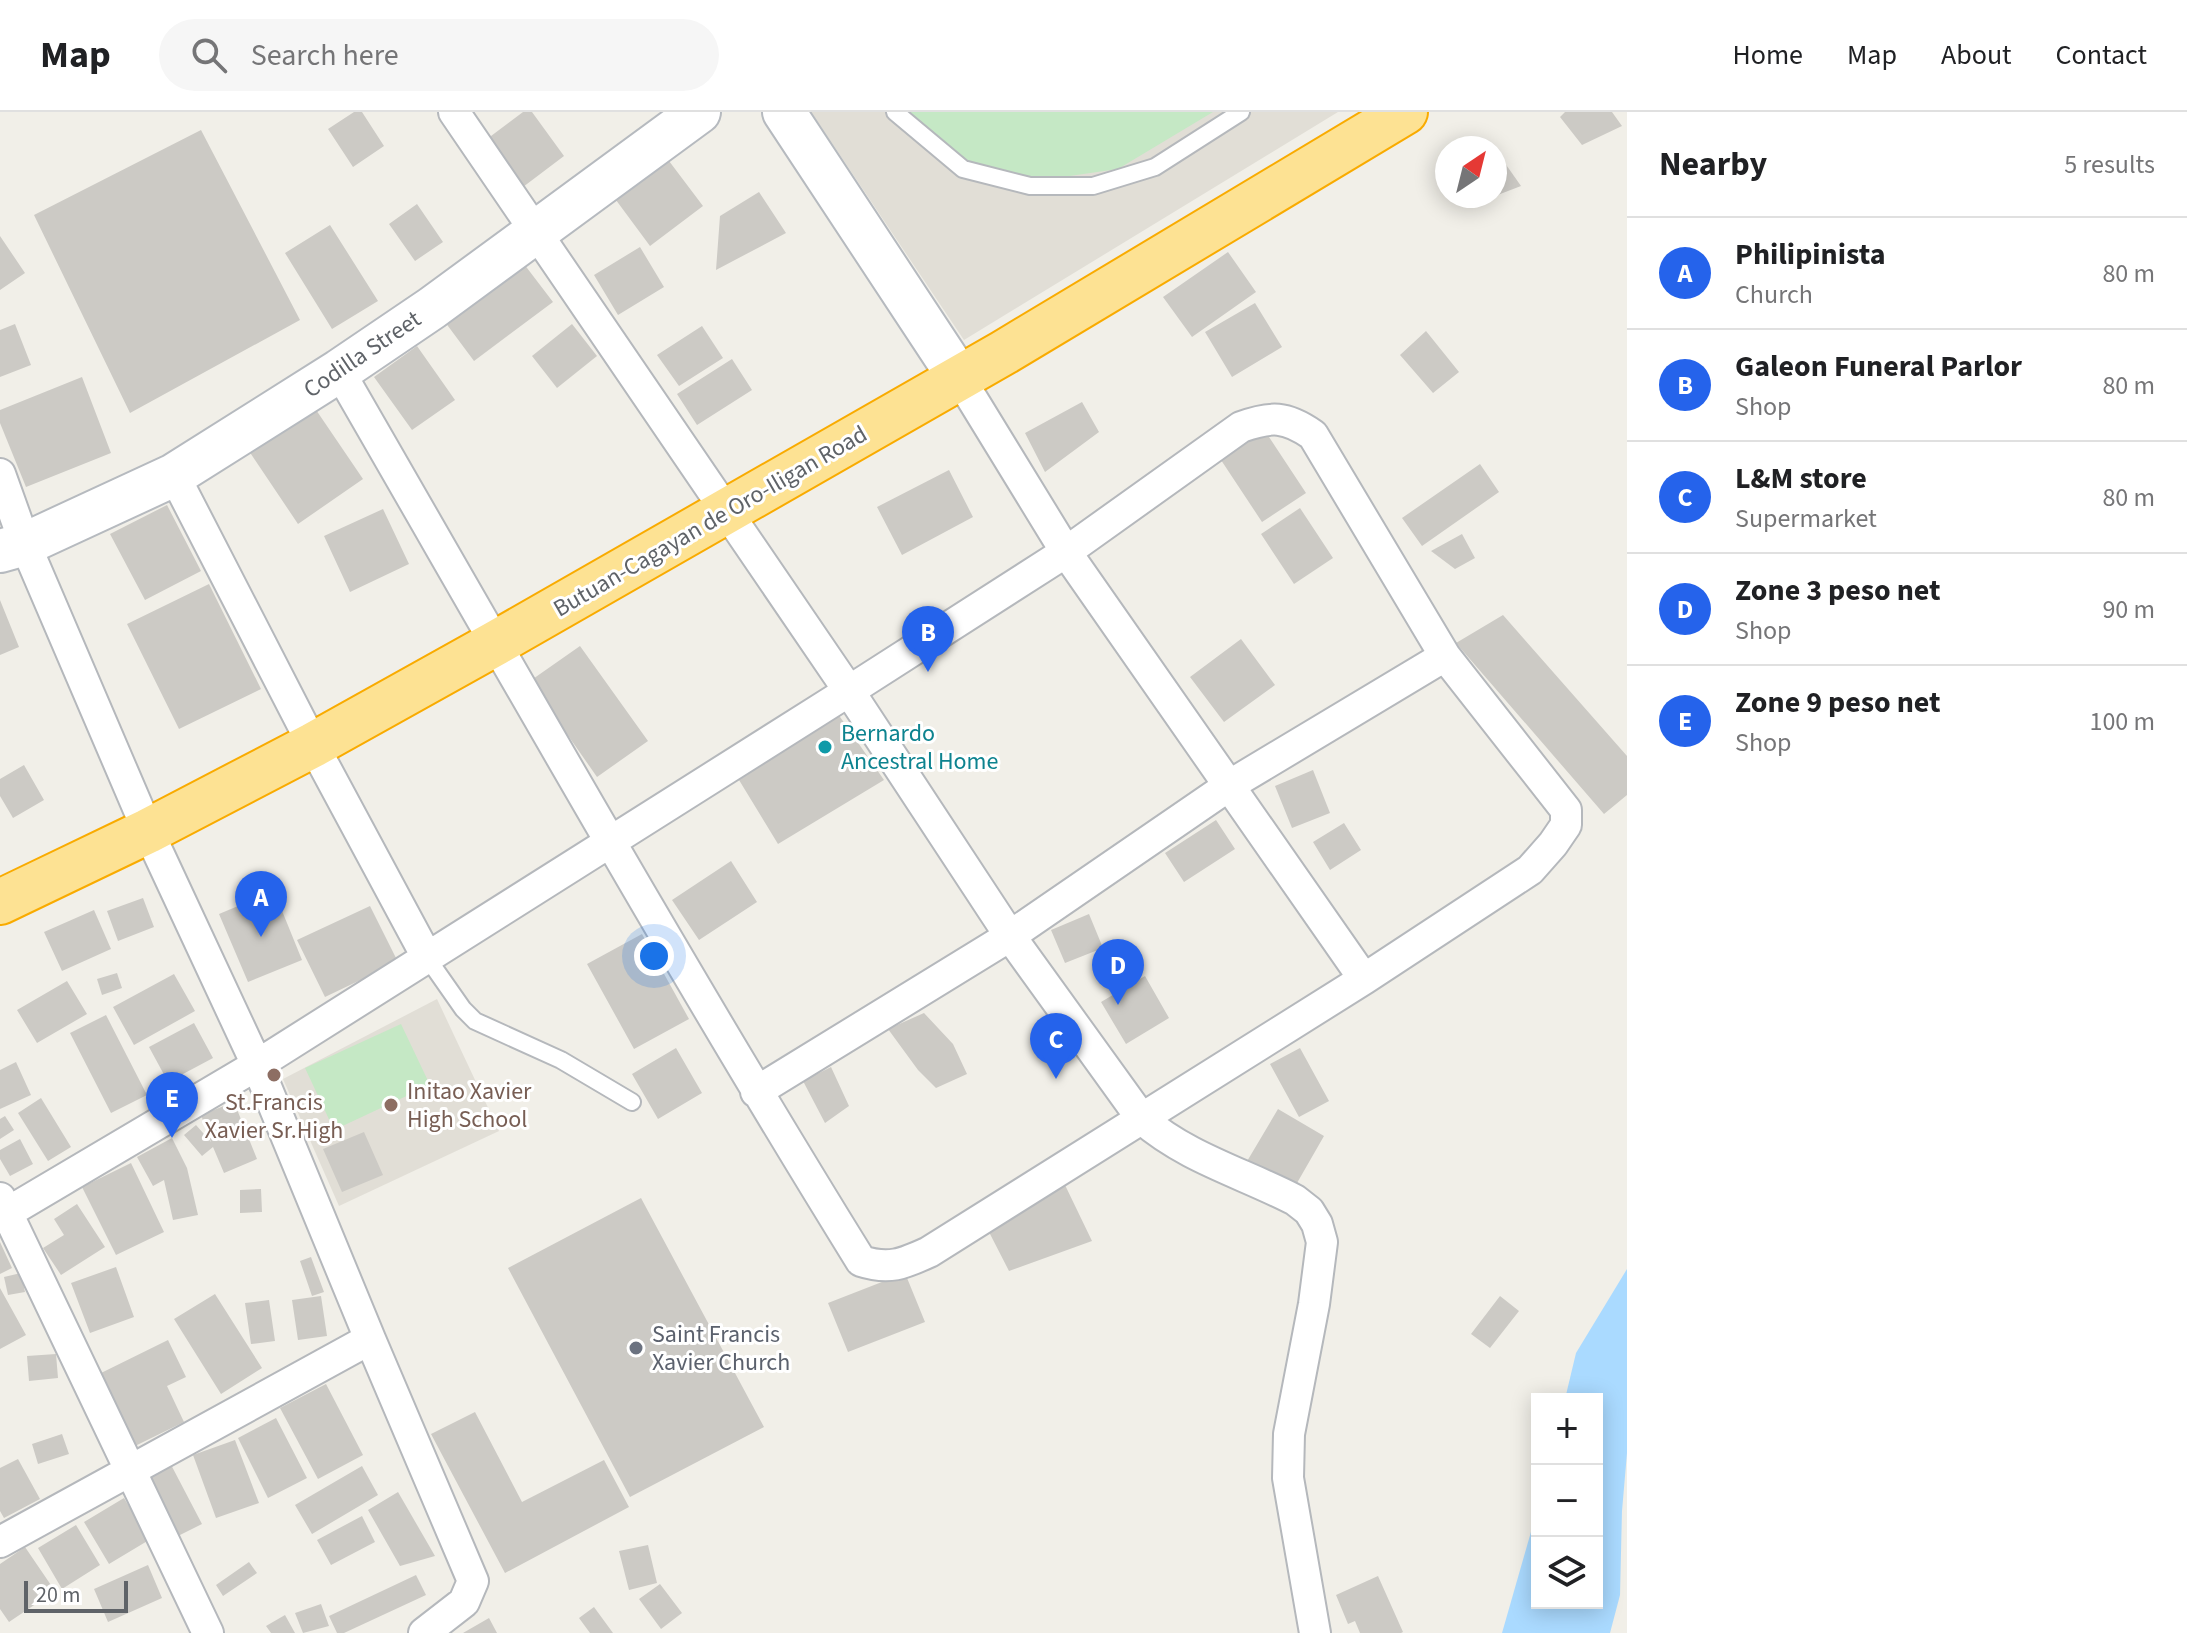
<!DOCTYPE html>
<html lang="en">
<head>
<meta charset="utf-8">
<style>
  body { margin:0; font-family:"Source Sans 3",sans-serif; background:#f6f6f6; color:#202124 }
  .controls { position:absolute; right:24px; bottom:24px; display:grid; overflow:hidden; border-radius:0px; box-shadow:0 4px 20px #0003 }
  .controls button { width:72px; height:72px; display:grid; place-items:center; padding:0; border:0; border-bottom:2px solid #e0e0e0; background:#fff; color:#202124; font:40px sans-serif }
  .compass { position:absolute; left:1435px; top:24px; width:72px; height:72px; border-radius:50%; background:#fff; box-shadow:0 4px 20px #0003; rotate:35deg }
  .scale { position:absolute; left:24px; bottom:20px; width:104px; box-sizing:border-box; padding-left:8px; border:4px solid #5f6368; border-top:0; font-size:22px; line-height:28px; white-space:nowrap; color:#5f6368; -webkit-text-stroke:6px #fff; paint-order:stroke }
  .you { position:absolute; left:654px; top:844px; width:28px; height:28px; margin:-20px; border:6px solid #fff; border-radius:50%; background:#1a73e8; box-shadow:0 0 0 12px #1a73e833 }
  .badge { display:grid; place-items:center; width:52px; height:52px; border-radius:50%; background:#2563eb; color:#fff; font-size:26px; font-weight:700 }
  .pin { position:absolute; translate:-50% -66px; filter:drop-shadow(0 2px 4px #0008) }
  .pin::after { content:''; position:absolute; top:42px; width:28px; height:24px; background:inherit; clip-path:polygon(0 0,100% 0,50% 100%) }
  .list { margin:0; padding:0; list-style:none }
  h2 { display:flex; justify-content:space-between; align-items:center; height:104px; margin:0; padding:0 32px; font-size:34px }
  h2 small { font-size:26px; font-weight:400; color:#757577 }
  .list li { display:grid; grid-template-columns:52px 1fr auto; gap:24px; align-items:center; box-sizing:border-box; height:112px; padding:0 32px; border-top:2px solid #e0e0e0 }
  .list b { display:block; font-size:30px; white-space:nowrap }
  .list p { margin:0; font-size:26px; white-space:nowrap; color:#757577 }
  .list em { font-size:26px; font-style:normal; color:#757577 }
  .icon { flex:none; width:44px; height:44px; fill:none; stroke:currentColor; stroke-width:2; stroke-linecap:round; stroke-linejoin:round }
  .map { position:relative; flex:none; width:1627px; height:1521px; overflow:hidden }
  header { display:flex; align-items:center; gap:48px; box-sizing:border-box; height:112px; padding:0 40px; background:#fff; border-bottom:2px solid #e0e0e0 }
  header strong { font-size:38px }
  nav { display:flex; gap:44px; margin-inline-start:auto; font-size:28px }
  .search { width:560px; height:72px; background:#f6f6f6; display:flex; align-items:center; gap:20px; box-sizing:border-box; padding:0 28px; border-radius:44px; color:#757577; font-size:30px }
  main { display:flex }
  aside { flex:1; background:#fff }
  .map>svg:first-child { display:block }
  .education { fill:#e1ded6 }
  .green { fill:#c5e8c5 }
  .water { fill:#aadaff }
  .building { fill:#cccac5 }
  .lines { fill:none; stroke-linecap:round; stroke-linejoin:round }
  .lane-casing { stroke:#b5b8bc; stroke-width:20 }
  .street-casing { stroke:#b5b8bc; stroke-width:34 }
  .secondary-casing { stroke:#b6babf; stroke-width:46 }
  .highway-casing { stroke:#f9ab00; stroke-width:48 }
  .lane { stroke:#fff; stroke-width:16 }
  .street { stroke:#fff; stroke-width:30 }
  .secondary { stroke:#fff; stroke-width:42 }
  .highway { stroke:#fde293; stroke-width:44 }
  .culture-dot { fill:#0f9aa8; stroke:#fff; stroke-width:3 }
  .education-dot { fill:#8d6e63; stroke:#fff; stroke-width:3 }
  .worship-dot { fill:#6b7280; stroke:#fff; stroke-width:3 }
  .labels { text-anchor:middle; stroke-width:6; stroke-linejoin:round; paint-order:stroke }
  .street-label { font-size:24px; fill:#5f6368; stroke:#fff }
  .culture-label { font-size:24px; fill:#0d838f; stroke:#fff; text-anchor:start }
  .education-label { font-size:24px; fill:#785e54; stroke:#fff; text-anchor:start }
  .worship-label { font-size:24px; fill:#5b616d; stroke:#fff; text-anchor:start }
</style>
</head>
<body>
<header>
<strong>Map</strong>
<div class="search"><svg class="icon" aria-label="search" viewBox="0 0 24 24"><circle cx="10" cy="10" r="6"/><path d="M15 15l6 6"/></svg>Search here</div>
<nav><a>Home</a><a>Map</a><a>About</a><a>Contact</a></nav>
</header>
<main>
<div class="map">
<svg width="1627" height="1521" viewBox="0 0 1627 1521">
  <rect width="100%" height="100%" fill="#f1efe8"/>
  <path class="education" d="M811,0H1338L964,228Z
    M437,887L499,1019L339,1094L283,967Z"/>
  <path class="green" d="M908,0H1213L1118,57L994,75Z
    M401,912L430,973L334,1018L305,956Z"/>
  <path class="water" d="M1627,1157V1341L1622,1399L1620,1483L1610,1521H1502L1537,1399V1491H1597V1287H1565L1576,1241Z"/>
  <path class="building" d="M354,0H362L384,34L353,55L328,17Z
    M523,0H532L564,44L523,75L487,27Z
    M1565,0H1612L1622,14L1582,33L1560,5Z
    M201,18L300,208L130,301L34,103Z
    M1495,37L1521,74L1495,84Z
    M666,45L703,94L650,134L613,84Z
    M759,80L786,121L716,158L720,104Z
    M417,92L443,130L415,149L389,112Z
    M330,113L378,189L332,217L285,141Z
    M0,124L25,161L0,178Z
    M640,135L664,175L618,203L594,163Z
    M1228,140L1256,180L1192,225L1163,185Z
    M524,152L553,190L474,249L445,210Z
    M1255,191L1282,235L1232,265L1205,220Z
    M15,212L31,253L0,265V218Z
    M572,212L597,244L557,276L532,244Z
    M702,214L723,246L679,274L657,243Z
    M1426,219L1459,260L1433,281L1400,243Z
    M417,234L455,288L412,318L374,265Z
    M732,247L752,278L697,313L677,282Z
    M82,265L111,341L26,375L0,311V298Z
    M310,289L363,367L298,412L245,333Z
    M1082,290L1099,320L1045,360L1025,321Z
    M1265,319L1306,381L1262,410L1221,348Z
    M1480,352L1499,380L1422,434L1402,406Z
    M949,358L973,405L902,443L877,395Z
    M167,393L201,459L145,488L110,422Z
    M1300,396L1333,446L1294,472L1261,422Z
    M383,397L409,452L350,480L324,424Z
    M1462,422L1475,446L1455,457L1431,439Z
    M209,472L261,577L179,617L127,512Z
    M0,488L19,535L0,543Z
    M1503,503L1627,644V683L1604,702L1456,531Z
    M1241,527L1275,573L1224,610L1190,565Z
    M580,534L648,629L597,665L530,569Z
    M838,602L884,668L778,732L739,668Z
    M24,653L44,688L13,706L0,684V667Z
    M1313,658L1330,701L1292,716L1275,674Z
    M1216,708L1235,737L1184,770L1165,741Z
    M1344,711L1361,738L1330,758L1313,730Z
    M731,749L757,790L699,828L672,788Z
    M274,779L302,848L248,870L219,802Z
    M143,786L154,815L118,829L107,799Z
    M370,794L398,850L325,885L297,828Z
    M94,798L111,837L62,859L44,820Z
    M1089,802L1103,836L1065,851L1051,818Z
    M642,822L689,907L634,937L587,852Z
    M117,861L122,876L102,883L97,867Z
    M174,862L195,899L134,933L113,895Z
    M1145,864L1169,906L1126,932L1101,890Z
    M67,869L87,902L37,931L17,898Z
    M924,901L953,932L967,962L936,976L918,958L888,917Z
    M106,903L147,983L111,1001L70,921Z
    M194,911L213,946L168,970L149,935Z
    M676,936L702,981L658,1007L632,962Z
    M1300,936L1329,989L1299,1005L1270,952Z
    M16,950L31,983L0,997V958Z
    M831,955L849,994L825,1011L803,969Z
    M41,986L71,1035L48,1049L18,1001Z
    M234,990L257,1047L224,1061L213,1035L202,1044L184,1023L196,1013L211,1030L201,1003Z
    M1278,997L1324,1024L1293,1078L1246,1051Z
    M5,1004L14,1018L0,1027V1007Z
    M364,1020L383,1063L342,1080L323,1037Z
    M172,1026L187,1056L198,1103L173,1108L164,1068L153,1074L137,1045Z
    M20,1027L33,1052L10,1064L0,1047V1038Z
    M131,1051L164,1120L116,1143L82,1075Z
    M1065,1073L1092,1129L1009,1159L989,1120Z
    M261,1077L262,1100L240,1101V1078Z
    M641,1086L764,1315L630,1385L508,1156Z
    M77,1092L105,1135L61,1163L43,1136L64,1123L54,1107Z
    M0,1130L12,1156L0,1162Z
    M311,1145L324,1180L312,1184L300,1149Z
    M116,1155L134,1205L90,1221L71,1171Z
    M21,1161L25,1180L8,1183L4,1165Z
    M905,1161L925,1210L848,1240L828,1191Z
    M0,1176L26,1223L0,1237Z
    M215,1182L262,1256L221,1282L174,1207Z
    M321,1184L327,1224L298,1228L292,1188Z
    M1500,1184L1519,1199L1490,1236L1471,1222Z
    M269,1188L275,1229L251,1232L245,1191Z
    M168,1228L186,1265L167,1274L184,1310L133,1335L97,1263Z
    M56,1242L58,1266L29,1269L27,1244Z
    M326,1272L363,1343L318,1367L280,1296Z
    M475,1300L522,1390L604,1348L629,1395L505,1461L431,1322Z
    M276,1306L307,1366L268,1386L238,1326Z
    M62,1322L69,1342L38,1352L32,1332Z
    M235,1328L259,1391L216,1406L193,1343Z
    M18,1347L40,1387L4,1406L0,1399V1356Z
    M168,1347L202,1412L178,1424L143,1360Z
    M362,1354L378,1383L312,1422L295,1393Z
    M398,1380L435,1444L400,1454L368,1398Z
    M124,1386L149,1428L109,1452L84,1410Z
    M362,1404L375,1430L331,1453L317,1428Z
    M76,1413L100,1453L62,1477L38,1436Z
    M648,1433L657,1471L629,1478L619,1439Z
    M25,1435L55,1479L9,1510L0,1497V1452Z
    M249,1450L257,1461L223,1484L216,1473Z
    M148,1453L162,1486L108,1510L94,1477Z
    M416,1463L426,1483L344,1521H337L329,1504Z
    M1378,1464L1403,1520L1401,1521H1360L1355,1509L1348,1512L1336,1483Z
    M660,1472L682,1501L661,1517L639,1487Z
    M321,1492L329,1514L303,1521L295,1501Z
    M594,1495L613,1521H590L579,1506Z
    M285,1503L295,1521H271L266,1514Z
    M489,1506L497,1521H463Z"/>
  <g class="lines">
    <g class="lane-casing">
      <path id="lane" d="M895,0L963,57L1030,74H1093L1155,55L1241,0
        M428,847L463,897L475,909L561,948L632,990"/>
    </g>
    <g class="street-casing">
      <path id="street" d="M454,0L849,579L1010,824L1142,1007C1187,1046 1243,1061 1295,1088L1309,1099L1317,1112L1322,1130L1314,1192L1289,1322L1288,1366L1315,1521
        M960,267L1066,440L1364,867
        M0,362L25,432L148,719L257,953L370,1227L473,1469L464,1490L424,1521
        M174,363L313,633L428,847
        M756,980L1010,824L1230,673L1445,544
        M0,1086L208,1521
        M0,1105L257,953L849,579L1066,440L1241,315C1271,304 1286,304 1313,323L1445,544L1566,698V713L1553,732L1530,758L1364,867L929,1140C903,1152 889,1158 861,1149C680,857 511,557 339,259
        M0,1430L370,1227"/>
    </g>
    <g class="secondary-casing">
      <path id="secondary" d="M784,0L960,267
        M0,439L25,432L174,363L339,259L432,196L699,0"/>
    </g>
    <g class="highway-casing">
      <path id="highway" d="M0,790L148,719L313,633L496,531L1003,241L1405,0"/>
    </g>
    <use href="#lane" class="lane"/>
    <use href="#street" class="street"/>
    <use href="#secondary" class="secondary"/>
    <use href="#highway" class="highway"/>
  </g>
  <circle class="culture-dot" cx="825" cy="635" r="8"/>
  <g class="education-dot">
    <circle cx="274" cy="963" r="8"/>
    <circle cx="391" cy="993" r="8"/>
  </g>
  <circle class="worship-dot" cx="636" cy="1236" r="8"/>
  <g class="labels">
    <g class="street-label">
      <text transform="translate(362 242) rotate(-34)" y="8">Codilla Street</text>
      <text transform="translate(710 409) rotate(-30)" y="8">Butuan-Cagayan de Oro-Iligan Road</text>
    </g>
    <g class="culture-label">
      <text x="841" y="629">Bernardo<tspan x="841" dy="28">Ancestral Home</tspan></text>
    </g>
    <g class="education-label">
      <text x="407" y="987">Initao Xavier<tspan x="407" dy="28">High School</tspan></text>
      <text x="274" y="998" text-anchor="middle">St.Francis<tspan x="274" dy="28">Xavier Sr.High</tspan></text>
    </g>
    <g class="worship-label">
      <text x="652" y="1230">Saint Francis<tspan x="652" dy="28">Xavier Church</tspan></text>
    </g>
  </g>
</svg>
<div class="controls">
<button>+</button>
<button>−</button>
<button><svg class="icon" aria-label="layers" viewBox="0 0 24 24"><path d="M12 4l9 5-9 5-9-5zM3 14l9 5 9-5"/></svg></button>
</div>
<svg class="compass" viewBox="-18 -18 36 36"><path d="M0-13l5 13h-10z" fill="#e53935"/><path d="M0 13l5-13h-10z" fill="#757577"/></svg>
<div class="scale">20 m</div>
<div class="you"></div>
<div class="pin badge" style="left:261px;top:825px">A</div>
<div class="pin badge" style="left:928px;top:560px">B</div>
<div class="pin badge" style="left:1056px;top:967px">C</div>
<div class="pin badge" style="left:1118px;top:893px">D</div>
<div class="pin badge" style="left:172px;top:1026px">E</div>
</div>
<aside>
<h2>Nearby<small>5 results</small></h2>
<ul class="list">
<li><span class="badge">A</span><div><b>Philipinista</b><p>Church</p></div><em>80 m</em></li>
<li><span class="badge">B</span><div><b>Galeon Funeral Parlor</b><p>Shop</p></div><em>80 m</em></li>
<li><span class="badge">C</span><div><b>L&amp;M store</b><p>Supermarket</p></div><em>80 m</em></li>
<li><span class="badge">D</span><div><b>Zone 3 peso net</b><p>Shop</p></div><em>90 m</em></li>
<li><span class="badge">E</span><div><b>Zone 9 peso net</b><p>Shop</p></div><em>100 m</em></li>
</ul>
</aside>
</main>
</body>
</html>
